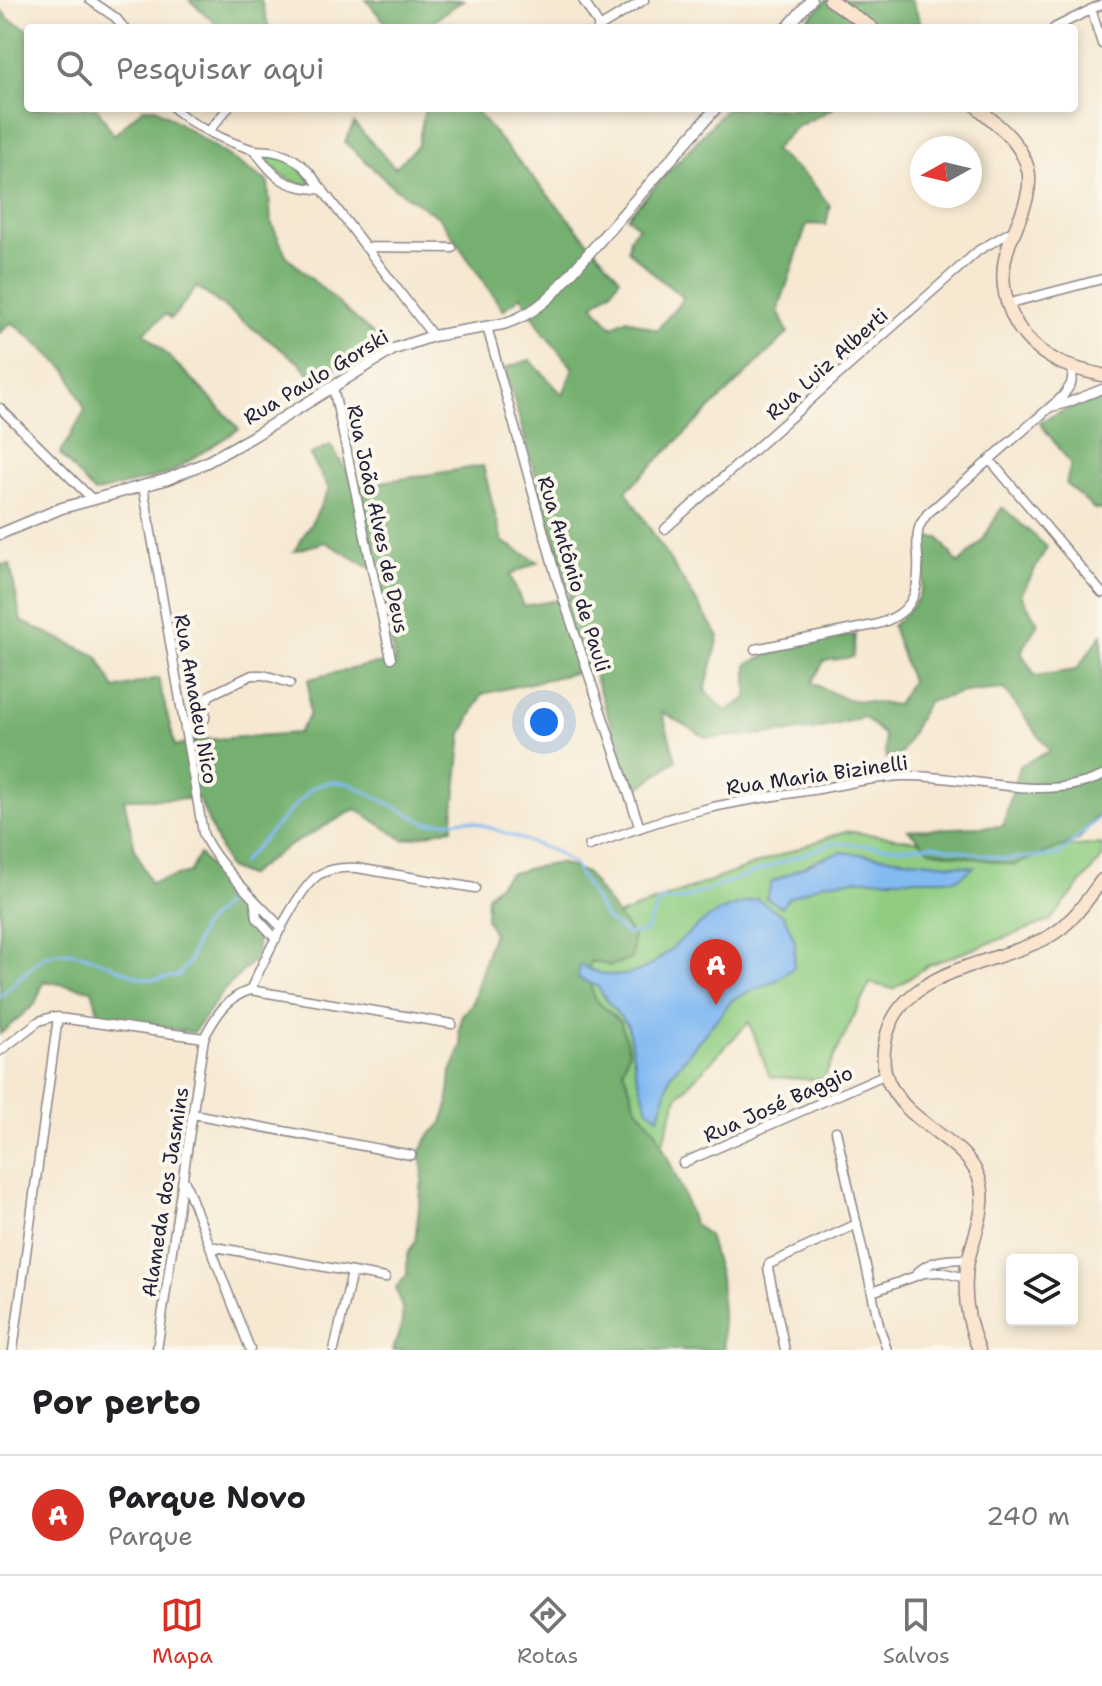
<!DOCTYPE html>
<html lang="pt">
<head>
<meta charset="utf-8">
<style>
  body { margin:0; font-family:"Shantell Sans",sans-serif; background:#f6f6f6; color:#202124 }
  .controls { position:absolute; right:24px; bottom:24px; display:grid; overflow:hidden; border-radius:8px; box-shadow:0 4px 12px #0003 }
  .controls button { width:72px; height:72px; display:grid; place-items:center; padding:0; border:0; border-bottom:2px solid #e0e0e0; background:#fff; color:#202124; font:40px sans-serif }
  .compass { position:absolute; left:910px; top:136px; width:72px; height:72px; border-radius:50%; background:#fff; box-shadow:0 4px 12px #0003; rotate:262deg }
  .you { position:absolute; left:544px; top:722px; width:28px; height:28px; margin:-20px; border:6px solid #fff; border-radius:50%; background:#1a73e8; box-shadow:0 0 0 12px #1a73e833 }
  .badge { display:grid; place-items:center; width:52px; height:52px; border-radius:50%; background:#d93025; color:#fff; font-size:26px; font-weight:700 }
  .pin { position:absolute; translate:-50% -66px; filter:drop-shadow(0 2px 4px #0008) }
  .pin::after { content:''; position:absolute; top:42px; width:28px; height:24px; background:inherit; clip-path:polygon(0 0,100% 0,50% 100%) }
  .list { margin:0; padding:0; list-style:none }
  h2 { display:flex; justify-content:space-between; align-items:center; height:104px; margin:0; padding:0 32px; font-size:34px }
  h2 small { font-size:26px; font-weight:400; color:#757577 }
  .list li { display:grid; grid-template-columns:52px 1fr auto; gap:24px; align-items:center; box-sizing:border-box; height:120px; padding:0 32px; border-top:2px solid #e0e0e0 }
  .list b { display:block; font-size:30px; white-space:nowrap }
  .list p { margin:0; font-size:26px; white-space:nowrap; color:#757577 }
  .list em { font-size:26px; font-style:normal; color:#757577 }
  .icon { flex:none; width:44px; height:44px; fill:none; stroke:currentColor; stroke-width:2; stroke-linecap:round; stroke-linejoin:round }
  .map { position:relative; flex:none; width:1102px; height:1350px; overflow:hidden }
  .search { position:absolute; background:#fff; box-shadow:0 4px 12px #0003; left:24px; right:24px; top:24px; height:88px; display:flex; align-items:center; gap:20px; box-sizing:border-box; padding:0 28px; border-radius:8px; color:#757577; font-size:30px }
  .sheet { height:224px; background:#fff }
  nav { display:flex; justify-content:space-around; align-items:center; box-sizing:border-box; height:112px; border-top:2px solid #e0e0e0; background:#fff; font-size:22px; color:#757577 }
  nav a { display:grid; justify-items:center; gap:4px }
  nav .on { color:#d93025 }
  .map>svg:first-child { display:block }
  .green { fill:#90cd82; stroke:#59785e; stroke-width:2 }
  .forest { fill:#74b070; stroke:#4b6956; stroke-width:2 }
  .water { fill:#82baf2; stroke:#526e96; stroke-width:2 }
  .lines { fill:none; stroke-linecap:round; stroke-linejoin:round }
  .stream { stroke:#82baf2; stroke-width:3 }
  .minor-casing { stroke:#8c8586; stroke-width:11 }
  .tertiary-casing { stroke:#8c8586; stroke-width:13 }
  .secondary-casing { stroke:#8c8586; stroke-width:15 }
  .minor { stroke:#fff; stroke-width:8 }
  .tertiary { stroke:#fff; stroke-width:10 }
  .secondary { stroke:#fce5cf; stroke-width:12 }
  .labels { text-anchor:middle; stroke-width:8; stroke-linejoin:round; paint-order:stroke }
  .street-label { font-size:20px; fill:#22223b; stroke:#fbf7ec }
</style>
</head>
<body>
<div class="map">
<svg width="1102" height="1350" viewBox="0 0 1102 1350">
  <rect width="100%" height="100%" fill="#fbf7ec"/>
  <filter id="ink" filterUnits="userSpaceOnUse"><feTurbulence type="fractalNoise" baseFrequency=".0125" numOctaves="2"/><feDisplacementMap in="SourceGraphic" scale="16" xChannelSelector="R" yChannelSelector="G"/><feConvolveMatrix kernelMatrix="1 2 1 2 8 2 1 2 1" color-interpolation-filters="sRGB"/></filter>
  <filter id="wash" filterUnits="userSpaceOnUse"><feTurbulence type="fractalNoise" baseFrequency=".006" numOctaves="4" result="noise"/><feDisplacementMap in="SourceGraphic" scale="32" xChannelSelector="R" yChannelSelector="G"/><feGaussianBlur stdDeviation="1.8" result="paint"/><feColorMatrix in="noise" values="0 0 0 0 0 0 0 0 0 0 0 0 0 0 0 0 0 1.4 0 .05"/><feComposite in="paint" operator="in"/></filter>
  <g filter="url(#wash)">
    <rect width="100%" height="100%" fill="#f6e8d1"/>
    <path class="green" d="M261,154C291,157 296,164 315,185C289,185 277,173 261,154Z
      M845,831L1003,852L1102,844V858L1050,921L929,965L893,989L870,983L823,1080L770,1077L749,1022L677,1097L654,1172L561,978L589,926Z"/>
    <path class="forest" d="M189,0H261L269,28H221Z
      M366,0H463L424,28H390Z
      M827,0H912L921,24L926,28H799Z
      M0,9L10,20L28,29V108H97L114,135L143,108H156L268,182L271,222L287,257L385,345L314,379L301,364L197,287L171,319L166,314L144,333C177,364 209,395 239,429L168,474L94,493L60,454L85,410L68,371L12,322L0,333Z
      M425,108H475L482,119L620,278L611,291L593,305L612,327L627,319L657,330L684,298L657,277L628,250L630,237L639,227L627,217L727,108H834L796,127L773,150L809,179L830,206L826,225L807,224L778,311L788,333L626,491L719,637L705,691L726,711L747,698V664L791,645L855,635L853,657L824,661L812,683L845,699L897,705L911,681L892,626C930,594 924,582 924,537L939,538L958,564L982,541L1002,507L1047,547L1021,595L1038,623L1021,652L1035,676L1076,670L1102,634V809L1079,840L1014,865L930,850L908,830L1003,826L1019,766L1050,751L1004,689L964,692L927,702L901,754L886,758L884,735L864,717L818,729L768,734L707,738L662,712L676,760L634,792L592,669L482,694L462,734L452,828L404,840L356,809L284,849L247,876L228,868L199,799H124L135,849L150,883L189,873L199,854L259,926L256,958L225,989L193,1033L99,1014L92,990L44,981L35,1004L0,1034V565L10,564L21,621L97,656L115,689L158,678L175,746L200,740L298,733L309,716V679L368,665L395,662L378,572L325,542L294,551L315,517L329,489L310,455L330,445L356,486L483,466L502,541L538,562L510,575L523,606L570,598L505,368L530,360L563,395L573,368L545,335L521,296L503,310L440,218L393,187L345,142L354,123L395,168L418,145Z
      M1085,401L1102,402V510L1094,509L1066,484L1071,464L1039,422Z
      M560,863L586,873L633,936L632,959L610,966L591,961L587,972L594,998L621,1023L629,1051L623,1069L636,1106L656,1131L682,1190L693,1223L708,1235L720,1277L724,1350H393C397,1338 405,1320 402,1308C400,1301 397,1296 396,1288L407,1275V1255L415,1242L423,1173L420,1153L427,1138L442,1123L448,1105L451,1072L462,1046L459,1031L462,1015L472,1004L493,932L486,918L487,896L509,874L530,868Z"/>
    <path class="water" d="M842,852L974,867L957,879H861L824,883L788,898L782,907L766,898L772,882L819,859Z
      M757,899L784,916L795,941L794,967L777,980L733,999L670,1076L659,1117L648,1109L635,1068L628,1026L610,1005L597,986L578,978L580,965C645,999 667,942 715,914C727,907 744,903 757,899Z"/>
    <g class="lines">
      <path class="stream" d="M241,863L312,788L328,782L348,783L427,823L469,820L554,851L573,864L606,918L627,934L645,932L660,900H681L833,843L903,848L932,845L1005,859L1059,855L1102,815
        M0,996C15,985 26,969 41,959C72,938 116,972 147,979C156,981 168,977 178,976L189,962L201,928L229,899"/>
    </g>
  </g>
  <g filter="url(#ink)">
    <g class="lines">
      <g class="minor-casing">
        <path id="minor" d="M90,0L116,18L124,28
          M583,0L600,27
          M1091,9L1102,44
          M598,28L644,0
          M1054,28L1102,4
          M174,108C190,125 228,142 251,149C257,151 264,150 270,151C288,153 301,162 312,176L433,336
          M209,131L228,108
          M254,150C278,181 283,186 323,190
          M365,247L452,248
          M1007,304L1102,279
          M487,327L557,580L640,828
          M333,387L391,658
          M1051,407L1067,403L1102,389
          M0,408L92,499
          M990,460L1102,593
          M143,486L203,833C213,861 260,905 282,928
          M665,529L979,250L1014,230
          M755,649L874,625C912,615 920,594 918,557C917,547 916,535 920,525C922,521 925,518 927,514L1063,396L1071,384L1074,367
          M185,727L200,723L205,719L206,702L210,695L252,675H264L290,683
          M589,846C627,832 665,818 705,809C742,800 781,795 819,789C846,784 875,777 903,776C967,774 1042,804 1102,776
          M254,900L257,918L276,939
          M250,990L452,1024
          M0,1051L39,1021L52,1017L204,1038C215,1017 226,998 250,990C263,964 298,886 320,874C332,868 344,867 357,868L475,888
          M193,1114L411,1155
          M836,1131L880,1329L887,1350
          M683,1163L886,1074
          M185,1182L250,1349
          M210,1246L385,1278
          M917,1273C931,1258 949,1260 969,1259
          M872,1292L924,1273L941,1272L966,1278
          M13,1350L58,1017
          M157,1350L204,1038
          M334,1350L352,1272
          M785,1350L768,1268L769,1264L857,1224"/>
      </g>
      <g class="tertiary-casing">
        <path id="tertiary" d="M787,28L811,0
          M0,534L62,508L168,479L207,462L252,437L394,349L433,336L503,324C523,318 539,308 554,293L716,108"/>
      </g>
      <g class="secondary-casing">
        <path id="secondary" d="M830,0L872,28
          M978,108C998,125 1021,142 1028,169C1034,194 1017,222 1009,245C993,289 1013,338 1055,360C1069,368 1086,371 1102,375
          M979,1350C967,1321 962,1293 968,1261C974,1234 989,1206 979,1178C964,1138 906,1124 888,1081C882,1067 883,1049 887,1034C906,967 997,965 1048,937C1071,925 1087,900 1102,880"/>
      </g>
      <use href="#minor" class="minor"/>
      <use href="#tertiary" class="tertiary"/>
      <use href="#secondary" class="secondary"/>
    </g>
  </g>
  <g class="labels">
    <g class="street-label">
      <text transform="translate(827 364) rotate(-42)" y="7">Rua Luiz Alberti</text>
      <text transform="translate(316 377) rotate(-31)" y="7">Rua Paulo Gorski</text>
      <text transform="translate(378 519) rotate(78)" y="7">Rua João Alves de Deus</text>
      <text transform="translate(574 574) rotate(73)" y="7">Rua Antônio de Pauli</text>
      <text transform="translate(196 699) rotate(80)" y="7">Rua Amadeu Nico</text>
      <text transform="translate(817 775) rotate(-8)" y="7">Rua Maria Bizinelli</text>
      <text transform="translate(778 1104) rotate(-24)" y="7">Rua José Baggio</text>
      <text transform="translate(165 1192) rotate(-81)" y="7">Alameda dos Jasmins</text>
    </g>
  </g>
</svg>
<div class="controls">
<button><svg class="icon" aria-label="layers" viewBox="0 0 24 24"><path d="M12 4l9 5-9 5-9-5zM3 14l9 5 9-5"/></svg></button>
</div>
<svg class="compass" viewBox="-18 -18 36 36"><path d="M0-13l5 13h-10z" fill="#e53935"/><path d="M0 13l5-13h-10z" fill="#757577"/></svg>
<div class="you"></div>
<div class="pin badge" style="left:716px;top:1005px">A</div>
<div class="search"><svg class="icon" aria-label="search" viewBox="0 0 24 24"><circle cx="10" cy="10" r="6"/><path d="M15 15l6 6"/></svg>Pesquisar aqui</div>
</div>
<section class="sheet">
<h2>Por perto<small></small></h2>
<ul class="list">
<li><span class="badge">A</span><div><b>Parque Novo</b><p>Parque</p></div><em>240 m</em></li>
</ul>
</section>
<nav>
<a class="on"><svg class="icon" aria-label="map" viewBox="0 0 24 24"><path d="M3 6l6-2 6 2 6-2v14l-6 2-6-2-6 2zM9 4v14M15 6v14"/></svg>Mapa</a>
<a><svg class="icon" aria-label="directions" viewBox="0 0 24 24"><path d="M12 3l9 9-9 9-9-9zM9 14v-3h6M13 9l2 2-2 2"/></svg>Rotas</a>
<a><svg class="icon" aria-label="saved" viewBox="0 0 24 24"><path d="M7 4h10v16l-5-4-5 4z"/></svg>Salvos</a>
</nav>
</body>
</html>
